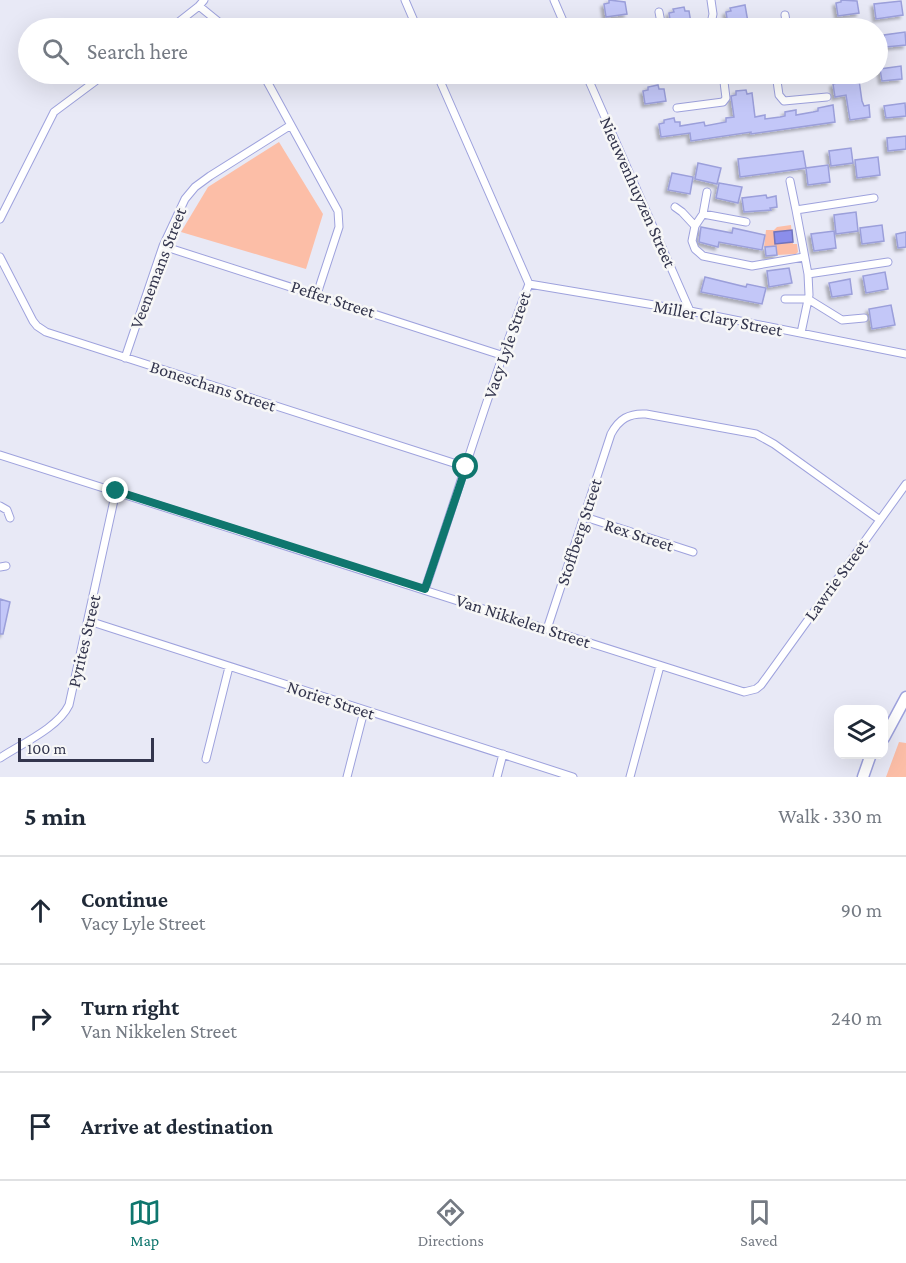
<!DOCTYPE html>
<html lang="en">
<head>
<meta charset="utf-8">
<style>
  body { margin:0; font-family:"Crimson Pro",serif; background:#f2f2f3; color:#1f2937 }
  .controls { position:absolute; right:18px; bottom:18px; display:grid; overflow:hidden; border-radius:12px; box-shadow:0 6px 24px #0002 }
  .controls button { width:54px; height:54px; display:grid; place-items:center; padding:0; border:0; border-bottom:2px solid #e0e1e3; background:#fff; color:#1f2937; font:30px sans-serif }
  .scale { position:absolute; left:18px; bottom:15px; width:136px; box-sizing:border-box; padding-left:6px; border:3px solid #33354d; border-top:0; font-size:16px; line-height:21px; white-space:nowrap; color:#33354d; -webkit-text-stroke:4px #f7f7f7; paint-order:stroke }
  .stop { position:absolute; width:18px; height:18px; margin:-14px; border:4px solid #0f766e; border-radius:50%; background:#fff }
  .stop.end { background:#0f766e; border-color:#fff; box-shadow:0 2px 6px #0008 }
  .list { margin:0; padding:0; list-style:none }
  h2 { display:flex; justify-content:space-between; align-items:center; height:78px; margin:0; padding:0 24px; font-size:26px }
  h2 small { font-size:20px; font-weight:400; color:#747a83 }
  .list li { display:grid; grid-template-columns:39px 1fr auto; gap:18px; align-items:center; box-sizing:border-box; height:108px; padding:0 24px; border-top:2px solid #e0e1e3 }
  .list b { display:block; font-size:22px; white-space:nowrap }
  .list p { margin:0; font-size:20px; white-space:nowrap; color:#747a83 }
  .list em { font-size:20px; font-style:normal; color:#747a83 }
  .icon { flex:none; width:33px; height:33px; fill:none; stroke:currentColor; stroke-width:2; stroke-linecap:round; stroke-linejoin:round }
  .map { position:relative; flex:none; width:906px; height:777px; overflow:hidden }
  .search { position:absolute; background:#fff; box-shadow:0 6px 24px #0002; left:18px; right:18px; top:18px; height:66px; display:flex; align-items:center; gap:15px; box-sizing:border-box; padding:0 21px; border-radius:33px; color:#747a83; font-size:22px }
  .sheet { height:402px; background:#fff }
  nav { display:flex; justify-content:space-around; align-items:center; box-sizing:border-box; height:84px; border-top:2px solid #e0e1e3; background:#fff; font-size:16px; color:#747a83 }
  nav a { display:grid; justify-items:center; gap:3px }
  nav .on { color:#0f766e }
  .map>svg:first-child { display:block }
  .green { fill:#fcbea7 }
  .water { fill:#8b8eeb; stroke:#7173bc; stroke-width:1.5 }
  .building { fill:#c3c7f8; stroke:#9b9fda; stroke-width:1.5; filter:url(#shadow) }
  .lines { fill:none; stroke-linecap:round; stroke-linejoin:round }
  .minor-casing { stroke:#9ea2dd; stroke-width:9 }
  .secondary-casing { stroke:#9ea2dd; stroke-width:13 }
  .minor { stroke:#fff; stroke-width:7 }
  .secondary { stroke:#fff; stroke-width:10 }
  .route { stroke:#0f766e; stroke-width:8 }
  .labels { text-anchor:middle; stroke-width:5; stroke-linejoin:round; paint-order:stroke }
  .street-label { font-size:18px; fill:#33354d; stroke:#f7f7f7 }
</style>
</head>
<body>
<div class="map">
<svg width="906" height="777" viewBox="0 0 906 777">
  <defs>
    <filter id="shadow"><feDropShadow dx="-3" dy="3" stdDeviation="1.5" flood-color="#0004"/></filter>
  </defs>
  <rect width="100%" height="100%" fill="#e8e9f6"/>
  <path class="green" d="M279,142L323,214L306,269L181,232L208,187Z
    M791,225L793,244H797L798,252L796,254L777,255L764,247L766,230H774L777,227Z
    M899,742L906,743V777H886Z"/>
  <path class="water" d="M792,230L793,242L775,244L774,232Z"/>
  <path class="building" d="M609,0L625,2L627,14L606,17L604,4L609,3Z
    M841,0L857,1L859,13L838,16L836,3L841,2Z
    M901,1L903,15L876,19L874,4Z
    M745,5L748,22L728,25L726,12L731,11L730,8Z
    M684,7L685,11H689L691,23L671,26L669,13L674,12L673,9Z
    M905,32L906,45L886,47L884,35Z
    M901,66L902,79L882,81L880,69Z
    M851,77L852,81L859,80L862,101L864,106L869,105L870,117L850,120L846,95L835,97L833,84L841,82L840,79Z
    M658,85L659,89H664L666,101L645,104L643,91L648,90V87Z
    M746,90L747,94L752,93L755,117L765,115V119L780,117L785,116V112L796,110V115L813,112L818,111V108L833,105L835,122L751,134V132L691,141L690,133L661,137L659,124L664,123V120L674,118L675,122H680V126L704,122L705,126L726,122V118L734,117L731,96L736,95V91Z
    M905,103L906,116L886,118L884,106Z
    M906,136V149L888,151L887,138Z
    M851,148L853,163L831,166L829,151Z
    M803,151L806,168L740,177L738,159Z
    M878,157L880,175L857,178L855,160Z
    M698,163L721,168L717,184L695,179Z
    M828,165L830,182L808,185L806,168Z
    M672,173L693,177L690,194L668,190Z
    M719,183L742,187L738,203L716,198Z
    M766,195L767,198L776,196L777,207L770,208L771,210L744,212L742,198Z
    M856,212L858,231L836,234L834,215Z
    M882,225L884,241L862,244L860,228Z
    M701,227L732,233L733,228L765,235L762,250L719,242L718,247L699,242Z
    M834,231L836,248L814,251L811,234Z
    M906,232V247L898,248L896,234Z
    M776,246L777,255L766,256L765,247Z
    M789,268L792,283L769,287L767,271Z
    M885,272L888,289L866,293L863,276Z
    M705,277L746,287L747,284L766,288L762,304L701,292Z
    M850,279L852,294L832,297L829,283Z
    M891,305L895,325L872,329L869,309Z
    M0,599L10,602L3,634H0Z"/>
  <g class="lines">
    <g class="minor-casing">
      <path id="minor" d="M405,0L417,28
        M554,0L566,28
        M199,6L226,28
        M659,12L662,28
        M785,15L787,28
        M171,28L199,6L204,0
        M710,28L713,14L711,0
        M83,74L90,83
        M263,74L338,211L339,227L317,294
        M586,74L690,311
        M776,74L779,95L784,101L827,97
        M677,108L723,102L726,98L723,74
        M790,181L796,210
        M675,207L682,212L695,226
        M703,214L707,192
        M0,219L54,112L105,74
        M746,222L703,214L695,226L692,241L695,249L703,256L752,266L804,257
        M163,246L501,355
        M0,257L33,321L37,326L46,332L466,467
        M808,274L888,262
        M529,284L690,311L906,354
        M785,299H808L842,320L864,318
        M801,333L809,295L808,274L796,210L874,198
        M125,358L163,246L185,199L195,187L210,176L291,125
        M0,455L744,692L756,689L761,685L906,484
        M0,506L7,510L10,518
        M585,517L693,552
        M0,567L6,566
        M425,589C460,487 490,384 529,284L437,74
        M89,621L573,777
        M547,629L611,434C619,419 629,413 646,414L756,434L774,444L880,520
        M0,758C21,744 58,728 69,705L116,491
        M206,759L229,667
        M347,777L364,711
        M497,777L503,754
        M630,777L660,666"/>
    </g>
    <g class="secondary-casing">
      <path id="secondary" d="M884,738L906,697
        M863,777L871,754"/>
    </g>
    <use href="#minor" class="minor"/>
    <use href="#secondary" class="secondary"/>
  </g>
  <g class="lines">
    <path class="route" d="M116,491L425,589L466,467"/>
  </g>
  <g class="labels">
    <g class="street-label">
      <text transform="translate(638 192) rotate(66)" y="6">Nieuwenhuyzen Street</text>
      <text transform="translate(158 268) rotate(-69)" y="6">Veenemans Street</text>
      <text transform="translate(333 299) rotate(18)" y="6">Peffer Street</text>
      <text transform="translate(718 318) rotate(11)" y="6">Miller Clary Street</text>
      <text transform="translate(507 345) rotate(-71)" y="6">Vacy Lyle Street</text>
      <text transform="translate(213 386) rotate(18)" y="6">Boneschans Street</text>
      <text transform="translate(579 532) rotate(-72)" y="6">Stoffberg Street</text>
      <text transform="translate(639 535) rotate(18)" y="6">Rex Street</text>
      <text transform="translate(836 580) rotate(-54)" y="6">Lawrie Street</text>
      <text transform="translate(523 621) rotate(18)" y="6">Van Nikkelen Street</text>
      <text transform="translate(84 641) rotate(-77)" y="6">Pyrites Street</text>
      <text transform="translate(331 700) rotate(18)" y="6">Noriet Street</text>
    </g>
  </g>
</svg>
<div class="controls">
<button><svg class="icon" aria-label="layers" viewBox="0 0 24 24"><path d="M12 4l9 5-9 5-9-5zM3 14l9 5 9-5"/></svg></button>
</div>
<div class="scale">100 m</div>
<div class="stop" style="left:466px;top:467px"></div>
<div class="stop end" style="left:116px;top:491px"></div>
<div class="search"><svg class="icon" aria-label="search" viewBox="0 0 24 24"><circle cx="10" cy="10" r="6"/><path d="M15 15l6 6"/></svg>Search here</div>
</div>
<section class="sheet">
<h2>5 min<small>Walk · 330 m</small></h2>
<ul class="list">
<li><svg class="icon" aria-label="ahead" viewBox="0 0 24 24"><path d="M12 20V5M6 11l6-6 6 6"/></svg><div><b>Continue</b><p>Vacy Lyle Street</p></div><em>90 m</em></li>
<li><svg class="icon" aria-label="right" viewBox="0 0 24 24"><path d="M7 20v-9h11M14 6l5 5-5 5"/></svg><div><b>Turn right</b><p>Van Nikkelen Street</p></div><em>240 m</em></li>
<li><svg class="icon" aria-label="arrive" viewBox="0 0 24 24"><path d="M6 21V4h12l-3 4 3 4H6"/></svg><div><b>Arrive at destination</b></div></li>
</ul>
</section>
<nav>
<a class="on"><svg class="icon" aria-label="map" viewBox="0 0 24 24"><path d="M3 6l6-2 6 2 6-2v14l-6 2-6-2-6 2zM9 4v14M15 6v14"/></svg>Map</a>
<a><svg class="icon" aria-label="directions" viewBox="0 0 24 24"><path d="M12 3l9 9-9 9-9-9zM9 14v-3h6M13 9l2 2-2 2"/></svg>Directions</a>
<a><svg class="icon" aria-label="saved" viewBox="0 0 24 24"><path d="M7 4h10v16l-5-4-5 4z"/></svg>Saved</a>
</nav>
</body>
</html>
